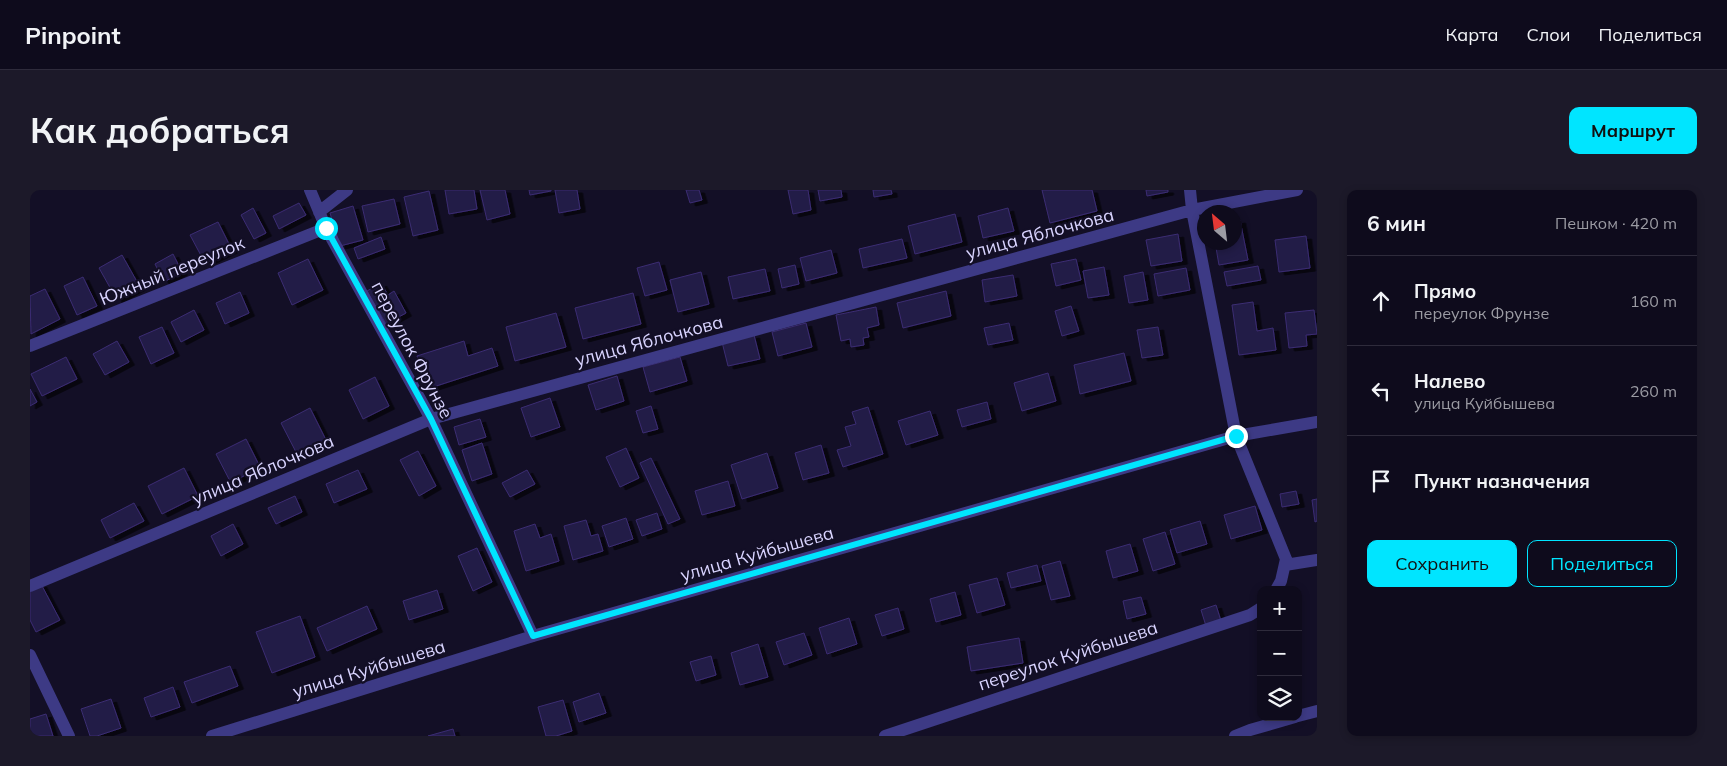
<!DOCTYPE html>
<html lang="ru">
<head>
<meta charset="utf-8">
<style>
  body { margin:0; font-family:Mulish,sans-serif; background:#1c1929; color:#f1f3f6 }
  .controls { position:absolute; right:15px; bottom:15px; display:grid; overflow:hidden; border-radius:10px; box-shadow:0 2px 8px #0003 }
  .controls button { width:45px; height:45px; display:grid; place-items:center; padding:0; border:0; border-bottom:1px solid #2e2b3b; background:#0e0b1c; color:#f1f3f6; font:25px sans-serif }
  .compass { position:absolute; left:1167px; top:15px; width:45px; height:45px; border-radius:50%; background:#0e0b1c; box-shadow:0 2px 8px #0003; rotate:332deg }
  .stop { position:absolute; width:15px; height:15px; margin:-11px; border:4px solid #00e5ff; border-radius:50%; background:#fff }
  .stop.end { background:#00e5ff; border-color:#fff; box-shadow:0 1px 5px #0008 }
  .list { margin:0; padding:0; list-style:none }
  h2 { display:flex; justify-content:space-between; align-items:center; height:65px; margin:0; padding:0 20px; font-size:21px }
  h2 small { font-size:16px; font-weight:400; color:#9b9ba3 }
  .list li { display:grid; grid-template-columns:32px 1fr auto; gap:15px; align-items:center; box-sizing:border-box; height:90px; padding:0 20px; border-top:1px solid #2e2b3b }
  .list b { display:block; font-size:19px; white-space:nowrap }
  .list p { margin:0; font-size:16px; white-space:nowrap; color:#9b9ba3 }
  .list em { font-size:16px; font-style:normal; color:#9b9ba3 }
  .actions { display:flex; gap:10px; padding:15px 20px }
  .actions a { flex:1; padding:11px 0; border:1px solid #00e5ff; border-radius:10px; text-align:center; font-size:18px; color:#00e5ff }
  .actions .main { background:#00e5ff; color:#111 }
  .icon { flex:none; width:28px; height:28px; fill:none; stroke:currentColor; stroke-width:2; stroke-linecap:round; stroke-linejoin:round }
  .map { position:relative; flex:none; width:1287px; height:546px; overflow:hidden; border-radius:10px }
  header { display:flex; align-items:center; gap:30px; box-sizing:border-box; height:70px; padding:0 25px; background:#0e0b1c; border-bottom:1px solid #2e2b3b }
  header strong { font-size:24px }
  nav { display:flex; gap:28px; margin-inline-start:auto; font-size:18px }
  .intro { display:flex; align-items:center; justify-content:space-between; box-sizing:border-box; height:120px; padding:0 30px }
  h1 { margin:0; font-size:35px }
  .button { padding:12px 22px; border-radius:10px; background:#00e5ff; color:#111; font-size:18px; font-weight:700 }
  main { display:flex; gap:30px; padding:0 30px }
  aside { flex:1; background:#0e0b1c; border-radius:10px; box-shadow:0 2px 8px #0003 }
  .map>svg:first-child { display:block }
  .building { fill:#241b47; stroke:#3b2d73; filter:url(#shadow) }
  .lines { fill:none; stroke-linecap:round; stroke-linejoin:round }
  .minor { stroke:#3d3a85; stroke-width:12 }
  .route { stroke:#00e5ff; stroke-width:6 }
  .labels { text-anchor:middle; stroke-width:4.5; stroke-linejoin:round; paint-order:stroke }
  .street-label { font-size:18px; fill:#d9d4ff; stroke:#130f26 }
</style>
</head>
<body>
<header>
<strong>Pinpoint</strong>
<nav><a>Карта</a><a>Слои</a><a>Поделиться</a></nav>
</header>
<div class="intro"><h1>Как добраться</h1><a class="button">Маршрут</a></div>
<main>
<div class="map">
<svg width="1287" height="546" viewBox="0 0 1287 546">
  <defs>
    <filter id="shadow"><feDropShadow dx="5.5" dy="3" stdDeviation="0" flood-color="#0009"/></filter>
  </defs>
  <rect width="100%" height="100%" fill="#130f26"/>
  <path class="building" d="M415,0H444L447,19L419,24Z
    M450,0H475L480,24L457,30Z
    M499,0H521V1L500,5Z
    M525,0H547L550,19L529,23Z
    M656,0H669L672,10L660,13Z
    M758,0H778L781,20L763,24Z
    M788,0H811L812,7L790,11Z
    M843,0H861L862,4L844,7Z
    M1012,0H1062L1067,21L1020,33Z
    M1116,0H1138V2L1117,6Z
    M399,1L408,40L383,46L374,7Z
    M364,9L370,34L338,42L332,16Z
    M269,13L276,25L249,39L243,26Z
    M323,16L333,50L310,56L300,23Z
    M223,18L236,43L224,49L211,25Z
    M978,18L984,41L953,48L948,26Z
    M925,24L932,52L885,64L878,36Z
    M1210,30L1218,70L1189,75L1185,52H1204V31Z
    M188,32L202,60L175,73L160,45Z
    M1148,44L1152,71L1121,76L1116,50Z
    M1276,46L1280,78L1249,82L1245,50Z
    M351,47L355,59L328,69L324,58Z
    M872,49L877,68L833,78L829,59Z
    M801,60L807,83L776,91L770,68Z
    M143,64L152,82L134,92L125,74Z
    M92,65L110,97L87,110L69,78Z
    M278,69L293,100L262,115L248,83Z
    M1046,69L1051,90L1026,96L1021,74Z
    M629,72L637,100L615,106L607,78Z
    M765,75L769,94L752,98L748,79Z
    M1228,76L1231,90L1197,96L1194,82Z
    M1074,77L1079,105L1058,108L1053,81Z
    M1156,78L1160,100L1128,106L1124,84Z
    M735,79L740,101L703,109L698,87Z
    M671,82L679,114L648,122L640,90Z
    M1113,82L1118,110L1099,113L1094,86Z
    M983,85L987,106L955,112L952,90Z
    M53,87L67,116L47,125L34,96Z
    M351,93L358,105L364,101L376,123L356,134L337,101Z
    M15,99L30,129L1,144L0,106Z
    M916,101L921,126L873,138L867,113Z
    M210,102L219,123L195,134L186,113Z
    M603,103L611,134L553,149L545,118Z
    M1223,112L1227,141L1243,138L1246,160L1209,165L1202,115Z
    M1041,116L1049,141L1032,146L1025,121Z
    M846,117L849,135L837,138L839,147L833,148L834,155L821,157L820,149L811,151L806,125Z
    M164,120L174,140L151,152L141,132Z
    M1284,120L1287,144L1276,145L1277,156L1259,158L1255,123Z
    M526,123L536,157L485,171L476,137Z
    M776,133L782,157L748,166L742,142Z
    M979,133L983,150L958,155L954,138Z
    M132,137L144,163L121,174L109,147Z
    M1128,137L1133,165L1112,168L1107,140Z
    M724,145L730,169L698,176L692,152Z
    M87,151L99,172L75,185L63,164Z
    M434,151L438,166L462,158L468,176L397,199L387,166Z
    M1094,163L1101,191L1050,204L1044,175Z
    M36,167L47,189L12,206L1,184Z
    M650,167L657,191L620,202L613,177Z
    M1018,183L1026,211L992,221L984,193Z
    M587,186L594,211L566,220L558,195Z
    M345,187L359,216L333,229L319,200Z
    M0,199L7,212L0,216Z
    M520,208L530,237L501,247L491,218Z
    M957,212L961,229L932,237L927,220Z
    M621,216L628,239L613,243L606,221Z
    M838,217L853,264L813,277L807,260L821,256L815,237L826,234L822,222Z
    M280,218L296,250L267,264L251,233Z
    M900,221L908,245L876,255L868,231Z
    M450,229L456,247L429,255L424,237Z
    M216,249L230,277L201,293L186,264Z
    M452,253L462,284L442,291L432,260Z
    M791,255L799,283L773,290L765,263Z
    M596,258L609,288L590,297L576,267Z
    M388,261L406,296L389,306L370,270Z
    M737,263L748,298L712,309L701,275Z
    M621,268L650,329L638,334L610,273Z
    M154,278L168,306L132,324L118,296Z
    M328,280L337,299L304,313L296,294Z
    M497,280L505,294L480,307L472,293Z
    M698,291L705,316L672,325L665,301Z
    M1266,301L1269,314L1252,317L1250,304Z
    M265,306L272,322L246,334L238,318Z
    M1287,309V331L1285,332L1282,310Z
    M104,313L114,331L80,348L71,330Z
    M1225,316L1232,340L1201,349L1194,325Z
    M627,323L632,339L612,346L606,330Z
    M596,328L603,349L579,357L572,336Z
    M556,330L561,346L568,344L573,361L543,370L534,336Z
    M1170,331L1177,354L1147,363L1140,340Z
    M203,334L213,354L191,366L181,346Z
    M505,334L510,348L521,344L529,371L496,381L484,341Z
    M1135,342L1145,374L1123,381L1113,349Z
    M1100,354L1108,381L1083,388L1076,361Z
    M447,358L462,392L443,401L428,366Z
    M1030,371L1040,406L1021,410L1012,376Z
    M1007,375L1011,391L981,398L977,383Z
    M967,388L975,415L947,423L939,395Z
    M11,394L30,430L6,442L0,430V399Z
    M407,400L413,419L379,430L373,411Z
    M925,402L931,425L906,432L900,409Z
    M1111,407L1116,424L1097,429L1093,411Z
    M1186,415L1191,431L1176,436L1171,420Z
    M337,416L347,439L297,461L287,438Z
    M868,418L874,439L852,446L845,425Z
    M270,426L285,467L242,483L226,442Z
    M819,428L827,454L797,464L789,438Z
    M774,443L782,465L754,475L746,452Z
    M989,448L993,473L941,481L937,457Z
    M728,454L738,487L710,495L701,463Z
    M681,466L686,485L666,491L660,472Z
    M200,476L208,496L162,513L154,492Z
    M143,497L150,517L121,527L114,508Z
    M569,503L576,523L549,532L543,512Z
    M81,509L91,538L67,546H60L51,519Z
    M533,510L542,541L526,546H516L508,517Z
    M16,524L23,546H0V529Z
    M423,539L425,546H398Z"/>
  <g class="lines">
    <path class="minor" d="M280,0L296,38L401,229L503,446
      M1160,0L1162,20L1206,246L1256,369L1251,391L1246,400
      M289,22L317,0
      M0,156L296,38
      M1255,375L1287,370
      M0,396L401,229L1162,20L1267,0
      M0,465L39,546
      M1268,526L1287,521
      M182,546L503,446L1206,246L1287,232
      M855,546L1220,425L1231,418
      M1205,546L1220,540L1265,527"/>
  </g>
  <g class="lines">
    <path class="route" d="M296,38L401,229L503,446L1206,246"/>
  </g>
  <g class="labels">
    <g class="street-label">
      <text transform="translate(1010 44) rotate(-15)" y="6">улица Яблочкова</text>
      <text transform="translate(142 81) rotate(-22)" y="6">Южный переулок</text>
      <text transform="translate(619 151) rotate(-15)" y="6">улица Яблочкова</text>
      <text transform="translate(382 160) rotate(62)" y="6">переулок Фрунзе</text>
      <text transform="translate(233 280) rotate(-23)" y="6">улица Яблочкова</text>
      <text transform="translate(727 364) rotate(-16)" y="6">улица Куйбышева</text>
      <text transform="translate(1038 466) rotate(-18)" y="6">переулок Куйбышева</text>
      <text transform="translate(339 479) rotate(-17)" y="6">улица Куйбышева</text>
    </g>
  </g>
</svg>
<div class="controls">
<button>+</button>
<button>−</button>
<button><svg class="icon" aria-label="layers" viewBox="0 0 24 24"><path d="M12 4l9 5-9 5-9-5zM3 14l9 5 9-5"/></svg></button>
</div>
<svg class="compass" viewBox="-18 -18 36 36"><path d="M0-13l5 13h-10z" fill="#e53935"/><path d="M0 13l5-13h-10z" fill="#9b9ba3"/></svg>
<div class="stop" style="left:296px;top:38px"></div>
<div class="stop end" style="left:1206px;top:246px"></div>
</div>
<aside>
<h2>6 мин<small>Пешком · 420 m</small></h2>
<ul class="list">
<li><svg class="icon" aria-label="ahead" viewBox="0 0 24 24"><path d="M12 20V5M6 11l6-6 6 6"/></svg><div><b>Прямо</b><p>переулок Фрунзе</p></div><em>160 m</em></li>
<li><svg class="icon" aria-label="left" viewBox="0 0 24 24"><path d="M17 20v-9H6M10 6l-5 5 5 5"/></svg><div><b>Налево</b><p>улица Куйбышева</p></div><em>260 m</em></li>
<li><svg class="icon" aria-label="arrive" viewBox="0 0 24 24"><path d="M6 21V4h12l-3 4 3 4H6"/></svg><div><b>Пункт назначения</b></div></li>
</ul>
<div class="actions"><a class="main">Сохранить</a><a>Поделиться</a></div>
</aside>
</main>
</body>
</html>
